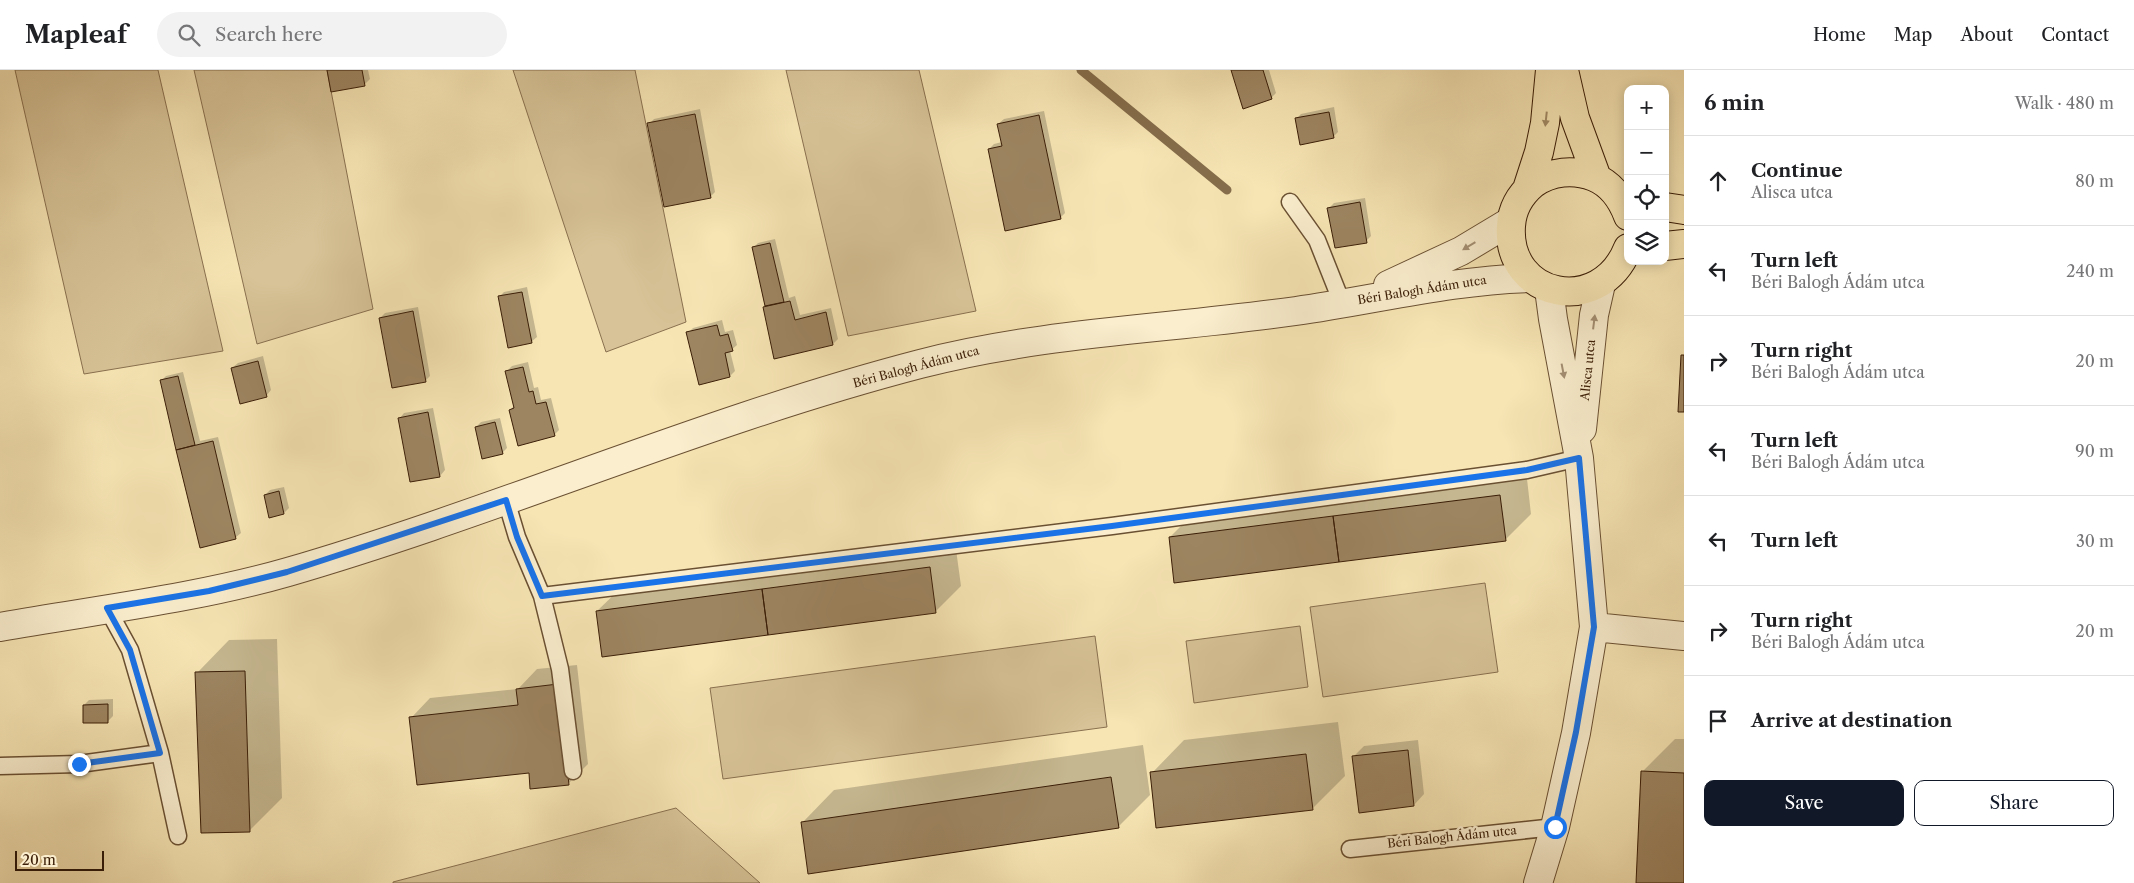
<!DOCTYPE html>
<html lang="en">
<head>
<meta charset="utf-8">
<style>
  body { margin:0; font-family:"Libre Caslon Text",serif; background:#f2f2f2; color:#202124 }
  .controls { position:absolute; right:15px; top:15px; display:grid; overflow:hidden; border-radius:10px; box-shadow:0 2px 12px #0003 }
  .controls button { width:45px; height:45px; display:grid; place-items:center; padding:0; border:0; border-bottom:1px solid #e0e0e0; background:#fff; color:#202124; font:25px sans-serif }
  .scale { position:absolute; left:15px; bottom:12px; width:89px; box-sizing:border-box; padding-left:5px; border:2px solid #3b1e07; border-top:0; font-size:14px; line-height:18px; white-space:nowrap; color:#3b1e07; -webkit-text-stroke:4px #faeece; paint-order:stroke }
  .stop { position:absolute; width:15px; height:15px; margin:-11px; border:4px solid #1a73e8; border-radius:50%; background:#fff }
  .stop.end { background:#1a73e8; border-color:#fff; box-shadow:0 1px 5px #0008 }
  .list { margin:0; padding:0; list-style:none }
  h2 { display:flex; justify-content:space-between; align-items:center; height:65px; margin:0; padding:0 20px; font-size:21px }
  h2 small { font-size:16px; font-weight:400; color:#757577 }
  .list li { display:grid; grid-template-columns:32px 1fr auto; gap:15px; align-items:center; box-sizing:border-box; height:90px; padding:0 20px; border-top:1px solid #e0e0e0 }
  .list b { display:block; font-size:19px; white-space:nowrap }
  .list p { margin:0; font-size:16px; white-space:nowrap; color:#757577 }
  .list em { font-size:16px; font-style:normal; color:#757577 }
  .actions { display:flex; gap:10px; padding:15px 20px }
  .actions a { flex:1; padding:11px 0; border:1px solid #111827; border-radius:10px; text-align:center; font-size:18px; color:#111827 }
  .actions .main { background:#111827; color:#fff }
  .icon { flex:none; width:28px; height:28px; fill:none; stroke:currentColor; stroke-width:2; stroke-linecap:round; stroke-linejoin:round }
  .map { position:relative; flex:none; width:1684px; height:813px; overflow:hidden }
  header { display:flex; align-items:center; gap:30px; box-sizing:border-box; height:70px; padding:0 25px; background:#fff; border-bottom:1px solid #e0e0e0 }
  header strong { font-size:24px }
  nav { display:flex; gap:28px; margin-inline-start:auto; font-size:18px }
  .search { width:350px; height:45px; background:#f2f2f2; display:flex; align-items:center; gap:12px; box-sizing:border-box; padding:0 18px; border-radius:28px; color:#757577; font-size:19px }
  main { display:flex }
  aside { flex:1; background:#fff }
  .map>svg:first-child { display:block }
  .green { fill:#d7c397; stroke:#89704f }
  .shadow { fill:#0003 }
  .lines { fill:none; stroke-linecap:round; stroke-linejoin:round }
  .stream { stroke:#856d4b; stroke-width:9 }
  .building { fill:#9d8561; stroke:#3b1e07 }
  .service-casing { stroke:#6a5032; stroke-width:19 }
  .minor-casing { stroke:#6a5032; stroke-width:30 }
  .tertiary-casing { stroke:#6a5032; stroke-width:30 }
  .primary-casing { stroke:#3b1e07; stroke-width:30 }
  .service { stroke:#faeece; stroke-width:16 }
  .minor { stroke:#faeece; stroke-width:28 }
  .tertiary { stroke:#faeece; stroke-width:28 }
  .primary { stroke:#f7e5b4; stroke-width:28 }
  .oneway { fill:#a28b66 }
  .oneway2 { fill:#a49074 }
  .route { stroke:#1a73e8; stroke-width:6 }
  .labels { text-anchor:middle; stroke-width:5; stroke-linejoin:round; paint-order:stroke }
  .street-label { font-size:12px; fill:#3b1e07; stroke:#faeece }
</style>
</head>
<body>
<header>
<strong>Mapleaf</strong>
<div class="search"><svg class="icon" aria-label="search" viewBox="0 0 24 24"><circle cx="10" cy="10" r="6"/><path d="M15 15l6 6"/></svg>Search here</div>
<nav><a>Home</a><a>Map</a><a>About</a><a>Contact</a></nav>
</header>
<main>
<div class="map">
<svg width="1684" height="813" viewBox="0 0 1684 813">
  <rect width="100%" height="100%" fill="#f7e5b4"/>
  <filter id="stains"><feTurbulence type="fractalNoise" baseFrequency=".004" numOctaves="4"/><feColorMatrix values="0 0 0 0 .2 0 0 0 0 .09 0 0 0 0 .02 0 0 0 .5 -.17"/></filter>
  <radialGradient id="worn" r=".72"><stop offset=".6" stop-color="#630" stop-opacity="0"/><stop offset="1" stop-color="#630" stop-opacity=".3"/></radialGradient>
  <path class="green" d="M15,0H158L223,281L84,304Z
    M194,0H327L373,239L257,274Z
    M513,0H635L686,252L606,282Z
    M786,0H919L976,241L848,266Z
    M1485,513L1498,602L1323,627L1310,537Z
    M1300,556L1308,617L1194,633L1186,571Z
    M1095,566L1107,657L723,709L710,618Z
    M676,738L760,813H393V812Z"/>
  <path class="shadow" d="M328,0H368L370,9L365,14L332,21Z
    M1232,0H1269L1276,23L1271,28Z
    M1334,37L1338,62L1333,67L1296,49L1301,44Z
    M700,39L715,122L710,127L649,54L654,49Z
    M1044,41L1065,143L1060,148L989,79L994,74L1002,72L998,54L1004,49Z
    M1365,128L1371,166L1366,171L1329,138L1334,133Z
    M775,169L789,228L795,226L800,245L831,238L838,269L833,274L775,287L753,178L758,173Z
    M527,217L537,267L531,272L499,227L504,222Z
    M418,237L430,306L425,311L380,248L385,243Z
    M722,250L725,262L733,260L737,275L730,281L735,301L730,306L700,313L688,263L693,258Z
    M263,286L271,320L266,326L232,298L238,293Z
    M528,292L534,318L538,317L541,330L551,328L559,360L554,365L510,340L515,335L507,301L512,296Z
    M183,302L200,371L218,367L241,463L235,468L201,476L161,311L166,306Z
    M433,338L445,400L440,406L399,349L404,343Z
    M500,348L507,378L502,383L476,357L481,352Z
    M1526,400L1531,444L1505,470L1170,467L1196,441Z
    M284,417L289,438L284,443L265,425L270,420Z
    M955,472L961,516L935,542L597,541L623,516Z
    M277,569L282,728L250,760L197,603L229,570Z
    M577,595L588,694L568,714L530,702L411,648L430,628L518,619L537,599Z
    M113,629V646L108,651L84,635L89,630Z
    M1338,652L1345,706L1312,739L1152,703L1184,670Z
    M1675,669H1684V813H1637L1643,701Z
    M1418,670L1424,724L1414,735L1353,687L1364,676Z
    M1143,675L1150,725L1118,757L802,753L834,720Z"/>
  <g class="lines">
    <path class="stream" d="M1081,0L1227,120"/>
  </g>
  <path class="building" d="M327,0H362L365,16L331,22Z
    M1231,0H1263L1272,29L1243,39Z
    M1329,42L1334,68L1300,75L1295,48Z
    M695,44L711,128L664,137L647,53Z
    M1039,45L1061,149L1005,161L988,79L1002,76L997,54Z
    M1360,132L1367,173L1335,178L1327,138Z
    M770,173L784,232L765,236L752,177Z
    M522,222L532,273L508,278L498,226Z
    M790,231L795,250L826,242L833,275L774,289L763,237Z
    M413,241L426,312L392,318L379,248Z
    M717,255L720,266L728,264L733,281L725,283L730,307L699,315L686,262Z
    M1681,285H1684V342H1678Z
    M258,291L267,327L240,334L231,298Z
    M523,297L529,322L533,321L536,334L546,332L555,366L518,376L509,340L514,338L505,301Z
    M178,306L195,375L176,380L160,310Z
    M428,342L440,407L410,412L398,348Z
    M495,352L503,384L482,389L475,357Z
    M213,371L236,469L200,478L176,380Z
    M279,421L284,444L269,448L264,425Z
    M1500,425L1506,471L1339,492L1333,446Z
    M1333,446L1339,492L1174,513L1169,467Z
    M930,497L936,543L768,565L762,519Z
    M762,519L768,565L602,587L596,541Z
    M245,601L250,762L201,763L195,602Z
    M558,614L569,715L530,719L529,703L417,715L409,647L518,635L516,619Z
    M108,634V653H83V635Z
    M1408,680L1414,736L1359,743L1352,686Z
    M1306,684L1313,740L1156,758L1150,702Z
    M1641,701L1684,703V813H1636Z
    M1111,707L1119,758L808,804L801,752Z"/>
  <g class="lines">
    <g class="service-casing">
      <path id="service" d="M1290,132L1317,170L1342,233
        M506,430L517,467L542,526L560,599L573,701
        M542,526L1112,456L1527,400L1579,388
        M107,538L130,580L160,683L178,766
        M0,696L79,694L160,683
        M1350,779L1555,757"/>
    </g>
    <g class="minor-casing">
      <path id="minor" d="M1582,359L1594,245L1601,214
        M1594,557L1684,566
        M1538,813L1555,757L1576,663L1594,557L1579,388L1553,249L1549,219"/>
    </g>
    <g class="tertiary-casing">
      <path id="tertiary" d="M1388,215L1461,181L1511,151
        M0,557C96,540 194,529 288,502C501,440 705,350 920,294C1043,262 1171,259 1296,241C1375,230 1451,210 1531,208"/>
    </g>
    <g class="primary-casing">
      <path id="primary" d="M1564,0L1575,48L1597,108
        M1527,119L1539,82L1545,53L1550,0
        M1665,137L1684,140
        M1628,146C1622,130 1611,114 1594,107C1574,99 1551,101 1533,114C1520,125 1512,139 1511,156C1506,228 1600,248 1628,178
        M1665,176L1684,174"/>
    </g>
    <use href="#service" class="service"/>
    <use href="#minor" class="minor"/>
    <use href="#tertiary" class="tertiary"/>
    <use href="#primary" class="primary"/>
  </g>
  <defs><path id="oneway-solid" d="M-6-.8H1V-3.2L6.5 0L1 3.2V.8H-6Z" transform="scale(1.25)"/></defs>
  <use class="oneway" href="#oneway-solid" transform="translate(1546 49) rotate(96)"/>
  <g class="oneway2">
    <use href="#oneway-solid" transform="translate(1469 176) rotate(149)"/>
    <use href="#oneway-solid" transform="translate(1594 252) rotate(-83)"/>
    <use href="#oneway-solid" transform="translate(1563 301) rotate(79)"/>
  </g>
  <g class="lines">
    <path class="route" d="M79,694L160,683L130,580L107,538L209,521L287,502L506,430L517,467L542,526L1112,456L1527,400L1579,388L1594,557L1576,662L1555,757"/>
  </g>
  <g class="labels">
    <g class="street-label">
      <text transform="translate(1422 220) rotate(-9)" y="4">Béri Balogh Ádám utca</text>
      <text transform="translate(916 297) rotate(-15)" y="4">Béri Balogh Ádám utca</text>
      <text transform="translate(1588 300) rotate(-84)" y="4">Alisca utca</text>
      <text transform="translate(1452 767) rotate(-6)" y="4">Béri Balogh Ádám utca</text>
    </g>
  </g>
  <rect width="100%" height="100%" filter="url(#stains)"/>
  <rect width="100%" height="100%" fill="url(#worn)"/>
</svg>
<div class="controls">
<button>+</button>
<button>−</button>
<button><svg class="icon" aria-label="locate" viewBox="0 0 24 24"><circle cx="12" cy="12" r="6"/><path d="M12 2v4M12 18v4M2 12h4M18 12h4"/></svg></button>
<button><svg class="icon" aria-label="layers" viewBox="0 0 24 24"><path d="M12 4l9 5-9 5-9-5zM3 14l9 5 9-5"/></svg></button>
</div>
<div class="scale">20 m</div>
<div class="stop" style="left:1555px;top:757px"></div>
<div class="stop end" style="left:79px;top:694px"></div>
</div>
<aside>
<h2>6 min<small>Walk · 480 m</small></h2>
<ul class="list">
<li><svg class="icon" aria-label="ahead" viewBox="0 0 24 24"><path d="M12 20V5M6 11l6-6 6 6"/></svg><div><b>Continue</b><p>Alisca utca</p></div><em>80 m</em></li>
<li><svg class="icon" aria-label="left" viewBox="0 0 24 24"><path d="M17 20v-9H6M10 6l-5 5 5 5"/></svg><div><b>Turn left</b><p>Béri Balogh Ádám utca</p></div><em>240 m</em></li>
<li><svg class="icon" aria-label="right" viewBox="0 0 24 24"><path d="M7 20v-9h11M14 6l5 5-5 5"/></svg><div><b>Turn right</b><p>Béri Balogh Ádám utca</p></div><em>20 m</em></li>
<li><svg class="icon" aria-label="left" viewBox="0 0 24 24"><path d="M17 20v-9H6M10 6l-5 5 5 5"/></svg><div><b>Turn left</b><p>Béri Balogh Ádám utca</p></div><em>90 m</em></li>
<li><svg class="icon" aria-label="left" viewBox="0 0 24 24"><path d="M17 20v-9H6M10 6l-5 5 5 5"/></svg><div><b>Turn left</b></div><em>30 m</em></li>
<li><svg class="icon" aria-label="right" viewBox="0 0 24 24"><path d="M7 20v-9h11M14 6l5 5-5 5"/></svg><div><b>Turn right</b><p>Béri Balogh Ádám utca</p></div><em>20 m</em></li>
<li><svg class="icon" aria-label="arrive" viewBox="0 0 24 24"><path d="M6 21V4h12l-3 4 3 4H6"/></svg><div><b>Arrive at destination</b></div></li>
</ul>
<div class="actions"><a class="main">Save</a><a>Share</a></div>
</aside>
</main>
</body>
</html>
